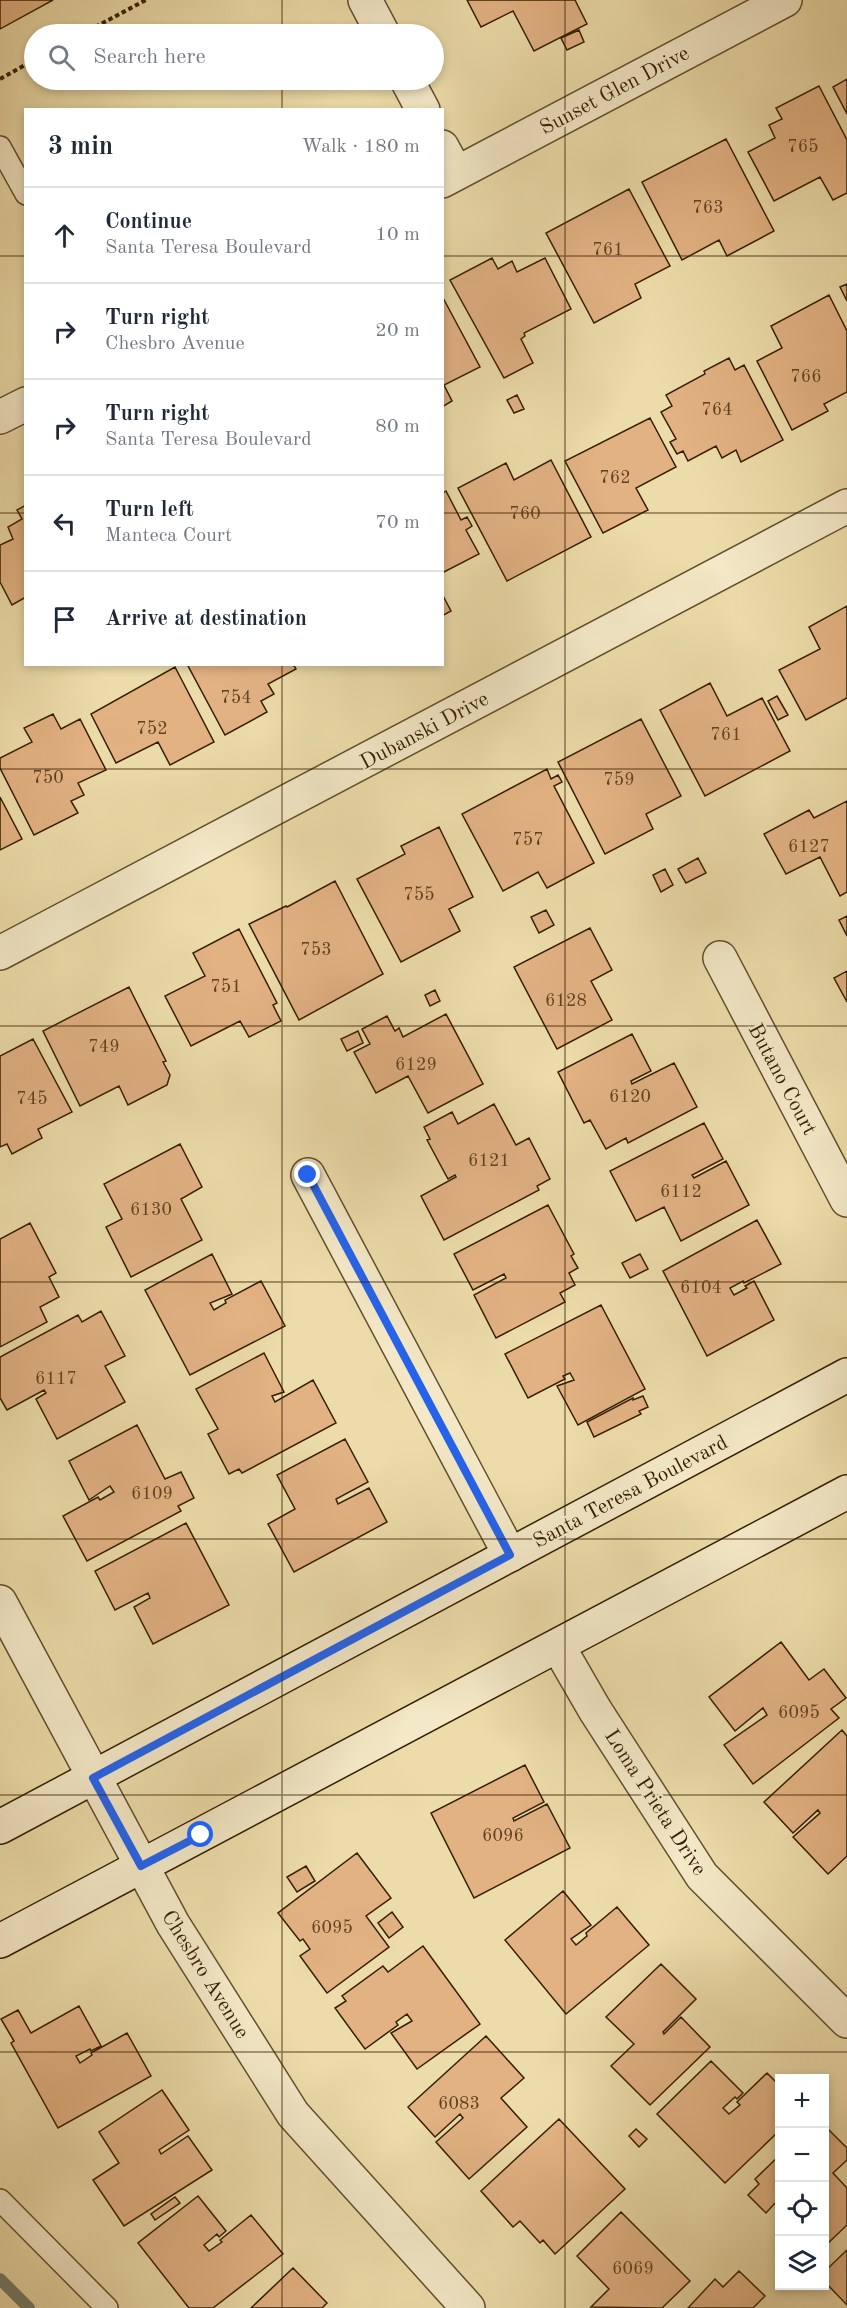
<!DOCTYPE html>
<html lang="en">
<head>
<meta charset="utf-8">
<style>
  body { margin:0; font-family:"Old Standard TT",serif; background:#f2f2f3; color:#1f2937 }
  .controls { position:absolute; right:18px; bottom:18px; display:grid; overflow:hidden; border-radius:0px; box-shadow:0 3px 9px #0003 }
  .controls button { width:54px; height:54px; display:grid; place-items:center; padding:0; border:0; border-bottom:2px solid #e0e1e3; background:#fff; color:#1f2937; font:30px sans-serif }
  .stop { position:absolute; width:18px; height:18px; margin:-14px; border:4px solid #2563eb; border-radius:50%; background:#fff }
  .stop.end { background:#2563eb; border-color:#fff; box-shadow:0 2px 6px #0008 }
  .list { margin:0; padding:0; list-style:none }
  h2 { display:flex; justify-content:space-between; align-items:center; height:78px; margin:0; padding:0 24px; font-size:26px }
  h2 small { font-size:20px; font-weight:400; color:#747a83 }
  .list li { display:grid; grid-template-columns:39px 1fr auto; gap:18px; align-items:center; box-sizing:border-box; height:96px; padding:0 24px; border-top:2px solid #e0e1e3 }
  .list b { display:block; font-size:22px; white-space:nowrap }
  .list p { margin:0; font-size:20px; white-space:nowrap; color:#747a83 }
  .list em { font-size:20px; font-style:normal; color:#747a83 }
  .icon { flex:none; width:33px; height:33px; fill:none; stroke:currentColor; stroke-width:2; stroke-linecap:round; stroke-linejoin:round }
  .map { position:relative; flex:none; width:847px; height:2308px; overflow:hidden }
  .search { position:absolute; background:#fff; box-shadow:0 3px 9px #0003; left:24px; top:24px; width:420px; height:66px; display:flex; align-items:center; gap:15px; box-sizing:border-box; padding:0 21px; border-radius:33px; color:#747a83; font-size:22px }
  .panel { position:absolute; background:#fff; box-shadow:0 3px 9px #0003; left:24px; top:108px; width:420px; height:558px; border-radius:0px }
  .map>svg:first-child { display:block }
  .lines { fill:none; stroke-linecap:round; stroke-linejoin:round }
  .stream { stroke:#727c69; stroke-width:12 }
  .building { fill:#e2b283; stroke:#361e01; stroke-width:1.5 }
  .lane-casing { stroke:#644e2b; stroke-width:24 }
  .street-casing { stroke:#644e2b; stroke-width:36 }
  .secondary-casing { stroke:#361e01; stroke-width:36 }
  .path { stroke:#361e01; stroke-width:4; stroke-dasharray:4.5 3; stroke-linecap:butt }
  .lane { stroke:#f3e8c7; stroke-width:21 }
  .street { stroke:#f3e8c7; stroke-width:33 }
  .secondary { stroke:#f3e8c7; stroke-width:33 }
  .route { stroke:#2563eb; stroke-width:8 }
  .grid { fill:none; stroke:#361e01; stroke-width:1.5; stroke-opacity:0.55 }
  .labels { text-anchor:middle; stroke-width:4.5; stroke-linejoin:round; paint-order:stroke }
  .number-label { font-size:18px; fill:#614322 }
  .street-label { font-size:21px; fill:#361e01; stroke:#f3e8c7 }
</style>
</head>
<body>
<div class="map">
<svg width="847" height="2308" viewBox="0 0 847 2308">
  <rect width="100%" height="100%" fill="#ecdca9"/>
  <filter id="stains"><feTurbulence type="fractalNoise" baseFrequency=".00333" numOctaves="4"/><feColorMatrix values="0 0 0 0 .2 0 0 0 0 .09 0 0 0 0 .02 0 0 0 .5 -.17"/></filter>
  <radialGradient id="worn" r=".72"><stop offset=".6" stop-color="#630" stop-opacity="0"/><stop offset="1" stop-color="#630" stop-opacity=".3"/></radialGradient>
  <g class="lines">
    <path class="stream" d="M0,2279L29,2308"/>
  </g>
  <path class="building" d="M0,0H53L0,29Z
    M467,0H575L587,24L534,51L513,11L481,27Z
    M579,30L584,42L567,50L561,38Z
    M847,79V114L833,87Z
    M819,86L847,140V193L833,200L820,177L774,201L748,152L775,138L769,125L782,119L776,108Z
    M726,139L774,231L727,256L719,240L682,260L642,182Z
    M629,189L670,266L635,284L641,298L594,323L546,233Z
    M492,258L498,269L512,261L517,272L545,258L571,309L524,333L525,336L521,339L533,363L504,378L450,280Z
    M847,284V301L840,287Z
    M829,295L847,331V392L824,404L828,411L792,430L757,361L782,348L771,326Z
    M442,296L480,367L444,385L452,401L442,407Z
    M729,358L735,370L744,365L783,440L741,462L736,450L722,458L716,446L688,461L683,451L677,454L670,442L676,439L661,412L672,406L666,395L705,374L704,371Z
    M517,395L524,409L514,413L507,400Z
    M650,418L676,467L636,488L648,510L603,533L565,461Z
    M551,460L591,537L507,581L458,488L506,463L514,480Z
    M442,491L443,493L446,491L461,520L467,517L472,526L466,530L479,554L442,573Z
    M26,505V597L12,605L0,582V545L13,539L8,527L22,519L17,510Z
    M442,594L451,611L442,616Z
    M847,606V698L806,720L779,670L820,649L809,627Z
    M187,664H293L296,669L268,684L274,694L261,701L267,712L225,735Z
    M175,667L214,742L170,765L158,742L116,763L91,714Z
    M710,683L727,716L762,698L790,751L705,796L660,710Z
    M777,696L788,715L778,720L768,701Z
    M53,714L61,729L80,719L106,770L78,783L84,795L71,801L78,813L34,835L0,768V758L32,742L24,728Z
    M641,719L681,796L646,814L653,829L605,854L558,762Z
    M547,769L551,779L558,775L562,782L554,786L594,863L547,888L538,872L503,891L462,814Z
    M0,797L22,839L0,850Z
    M847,801V892L840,896L820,857L786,874L764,834L809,810L814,818Z
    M439,827L473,897L449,909L460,931L401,962L357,879L405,854L401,846Z
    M698,858L706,873L686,883L678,869Z
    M665,869L673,885L661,892L653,875Z
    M335,881L383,974L299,1020L249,924L286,906L287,907Z
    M546,910L554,925L539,933L531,917Z
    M847,916V936L839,920Z
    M590,928L612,970L591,981L612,1020L557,1049L514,967Z
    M239,929L277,1003L273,1005L281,1021L249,1037L240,1021L191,1046L165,996L205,976L193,953Z
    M847,971V1002L834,978Z
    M129,987L166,1061L163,1062L170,1075L167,1085L128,1105L119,1086L80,1106L43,1031Z
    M435,990L440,1001L430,1006L425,995Z
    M446,1014L483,1084L428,1113L408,1076L376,1093L354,1052L370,1044L362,1029L387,1016L395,1031L399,1028L403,1037Z
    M358,1031L363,1043L347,1051L341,1039Z
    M632,1034L651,1071L631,1081L632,1084L674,1063L697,1107L628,1143L626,1138L606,1149L590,1120L584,1123L558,1072Z
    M33,1039L72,1112L38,1129L42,1138L12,1154L7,1144L0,1147V1056Z
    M494,1104L516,1145L529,1138L550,1179L537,1186L539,1190L444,1240L421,1196L456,1177L455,1175L448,1179L427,1140L430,1139L424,1127L452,1112L458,1124Z
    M704,1123L723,1159L692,1175L694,1178L726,1161L749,1205L681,1241L664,1207L636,1221L610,1171Z
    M180,1144L202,1187L181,1199L202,1240L131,1277L106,1227L122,1219L104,1184Z
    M548,1205L574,1254L571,1256L578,1268L569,1273L575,1285L560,1293L565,1302L496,1338L474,1295L506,1278L504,1274L473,1290L454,1254Z
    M757,1220L781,1264L744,1283L743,1281L730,1288L734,1295L747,1288L745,1286L754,1281L774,1320L707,1356L663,1271Z
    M30,1223L56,1273L49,1277L59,1297L40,1307L47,1322L0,1347V1239Z
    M212,1254L232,1294L210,1303L214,1310L226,1303L225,1300L261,1281L285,1326L190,1375L145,1290Z
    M640,1254L648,1269L630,1278L622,1263Z
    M601,1305L645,1389L578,1425L557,1386L574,1380L570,1373L563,1376L565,1379L528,1398L505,1354Z
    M101,1311L125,1356L105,1366L125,1402L57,1439L36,1399L46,1393L44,1390L7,1410L0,1398V1357L78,1315L82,1322Z
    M264,1353L284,1392L272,1396L275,1402L313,1380L336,1423L242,1473L239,1469L229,1474L208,1434L218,1429L196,1389Z
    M643,1396L648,1407L639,1411L641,1414L594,1437L587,1422L633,1398V1400Z
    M137,1425L165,1479L181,1472L194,1498L178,1506L181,1511L87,1561L63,1516L98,1497L100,1500L114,1492L110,1486L89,1500L69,1461Z
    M345,1439L368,1482L336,1499L338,1504L369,1488L387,1522L294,1572L268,1524L295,1509L277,1475Z
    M186,1523L229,1605L153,1644L134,1607L150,1598L148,1593L115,1610L95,1571Z
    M781,1642L809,1680L824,1669L846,1698L831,1709L839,1718L753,1784L724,1745L767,1715L763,1708L735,1731L709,1697Z
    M842,1730L847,1736V1856L828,1874L793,1837L820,1813L818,1810L793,1833L764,1802Z
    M525,1765L544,1802L513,1818L514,1821L547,1804L570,1848L474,1898L431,1813Z
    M357,1853L391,1898L366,1916L389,1947L327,1993L300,1956L310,1949L303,1939L300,1941L278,1913Z
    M306,1866L315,1881L297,1892L287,1877Z
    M563,1891L591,1925L571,1939L576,1945L587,1936L586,1933L617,1907L649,1945L566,2014L505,1940Z
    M392,1912L403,1927L389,1938L378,1923Z
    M423,1946L480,2024L417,2069L391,2033L412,2021L407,2014L396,2022L398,2025L365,2049L335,2008L346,2001L342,1996L383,1966L388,1972Z
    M661,1964L696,1999L663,2032L664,2034L681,2017L710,2047L650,2105L611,2066L634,2044L606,2017Z
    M79,2006L101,2046L91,2051L90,2049L76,2056L80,2063L92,2055L91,2053L127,2033L151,2076L58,2128L11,2043L14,2041L1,2019L18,2010L31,2033Z
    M486,2036L524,2078L501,2098L527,2127L469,2179L436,2142L463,2118L460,2114L435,2137L408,2107Z
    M711,2061L743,2093L737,2099L735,2097L723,2108L729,2114L740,2105L737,2102L767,2073L780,2086V2130L725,2183L657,2114Z
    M162,2090L189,2130L159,2150L161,2154L188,2136L212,2170L124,2226L93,2180L119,2163L99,2132Z
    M559,2119L625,2189L555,2254L543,2240L540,2243L520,2221L513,2227L481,2191Z
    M824,2125L847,2148V2160L833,2173L847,2188V2225L824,2247Z
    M636,2129L647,2139L639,2147L629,2136Z
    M780,2155V2204L777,2201L766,2213L748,2195L759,2184L755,2179Z
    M198,2196L226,2231L219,2237L217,2234L204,2245L209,2251L222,2242L220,2240L251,2215L283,2254L213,2308H189L138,2243Z
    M175,2197L180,2203L155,2220L151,2214Z
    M621,2212L690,2281L662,2308L591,2307L609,2289L577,2256Z
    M847,2250V2305L824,2281V2272Z
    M293,2268L327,2303L322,2308H251Z
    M739,2271L765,2296L753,2308H688L715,2279L723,2287Z"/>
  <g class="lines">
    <g class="lane-casing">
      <path id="lane" d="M0,147L26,194
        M0,2200L107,2308"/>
    </g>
    <g class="street-casing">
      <path id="street" d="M365,0L383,34
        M407,80L423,110
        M442,147L456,173
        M442,181L785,0
        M0,417L26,404
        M0,953L847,506
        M720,958L847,1200
        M308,1175L510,1555
        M0,1602L173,1924L293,2114L468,2308
        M558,1646L595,1710L702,1876L847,2021"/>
    </g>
    <g class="secondary-casing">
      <path id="secondary" d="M0,1827L847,1375
        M0,1941L847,1492"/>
    </g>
    <path class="path" d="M82,34L146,0
      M0,79L34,60"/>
    <use href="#lane" class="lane"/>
    <use href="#street" class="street"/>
    <use href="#secondary" class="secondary"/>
  </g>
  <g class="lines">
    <path class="route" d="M201,1835L141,1866L93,1778L510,1555L308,1175"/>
  </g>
  <path class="grid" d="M282,0V34M565,0V2308M282,80V110M0,256H26M442,256H847M0,513H26M442,513H847M282,664V2308M0,769H847M0,1026H847M0,1282H847M0,1539H847M0,1795H847M0,2052H847"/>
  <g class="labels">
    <g class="number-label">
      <text x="803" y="152">765</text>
      <text x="708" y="213">763</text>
      <text x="608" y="255">761</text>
      <text x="806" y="382">766</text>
      <text x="717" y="415">764</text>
      <text x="615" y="483">762</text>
      <text x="525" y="519">760</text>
      <text x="236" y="703">754</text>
      <text x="152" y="734">752</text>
      <text x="726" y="740">761</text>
      <text x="48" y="783">750</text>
      <text x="619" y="785">759</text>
      <text x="528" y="845">757</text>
      <text x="809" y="852">6127</text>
      <text x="419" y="900">755</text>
      <text x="316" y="955">753</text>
      <text x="226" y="992">751</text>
      <text x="566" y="1006">6128</text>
      <text x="104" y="1052">749</text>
      <text x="416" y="1070">6129</text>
      <text x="630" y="1102">6120</text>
      <text x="32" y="1104">745</text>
      <text x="489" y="1166">6121</text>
      <text x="681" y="1197">6112</text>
      <text x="151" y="1215">6130</text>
      <text x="701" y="1293">6104</text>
      <text x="56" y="1384">6117</text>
      <text x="152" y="1499">6109</text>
      <text x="799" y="1718">6095</text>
      <text x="503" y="1841">6096</text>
      <text x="332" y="1933">6095</text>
      <text x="459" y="2109">6083</text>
      <text x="633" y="2274">6069</text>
    </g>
    <g class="street-label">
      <text transform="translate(614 90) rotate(-28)" y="7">Sunset Glen Drive</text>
      <text transform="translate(424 730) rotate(-28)" y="7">Dubanski Drive</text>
      <text transform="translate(783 1079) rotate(62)" y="7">Butano Court</text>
      <text transform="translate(630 1491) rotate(-28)" y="7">Santa Teresa Boulevard</text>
      <text transform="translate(656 1802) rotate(57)" y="7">Loma Prieta Drive</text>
      <text transform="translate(206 1974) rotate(58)" y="7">Chesbro Avenue</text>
    </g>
  </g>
  <rect width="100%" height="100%" filter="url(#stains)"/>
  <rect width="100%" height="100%" fill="url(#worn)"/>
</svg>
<div class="controls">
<button>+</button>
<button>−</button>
<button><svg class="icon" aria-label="locate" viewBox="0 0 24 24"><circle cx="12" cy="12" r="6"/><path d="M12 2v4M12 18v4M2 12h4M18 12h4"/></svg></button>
<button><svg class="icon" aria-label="layers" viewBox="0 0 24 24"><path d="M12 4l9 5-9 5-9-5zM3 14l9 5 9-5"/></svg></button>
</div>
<div class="stop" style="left:201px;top:1835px"></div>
<div class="stop end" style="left:308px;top:1175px"></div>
<div class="search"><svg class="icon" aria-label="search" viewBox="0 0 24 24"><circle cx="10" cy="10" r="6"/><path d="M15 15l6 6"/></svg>Search here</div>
<section class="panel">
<h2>3 min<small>Walk · 180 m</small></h2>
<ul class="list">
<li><svg class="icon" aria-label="ahead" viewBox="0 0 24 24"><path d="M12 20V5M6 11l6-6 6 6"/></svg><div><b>Continue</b><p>Santa Teresa Boulevard</p></div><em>10 m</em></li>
<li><svg class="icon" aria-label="right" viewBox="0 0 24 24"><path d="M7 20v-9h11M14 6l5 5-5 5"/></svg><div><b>Turn right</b><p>Chesbro Avenue</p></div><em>20 m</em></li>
<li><svg class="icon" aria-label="right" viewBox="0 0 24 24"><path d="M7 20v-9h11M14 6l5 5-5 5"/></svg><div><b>Turn right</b><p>Santa Teresa Boulevard</p></div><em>80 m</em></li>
<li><svg class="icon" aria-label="left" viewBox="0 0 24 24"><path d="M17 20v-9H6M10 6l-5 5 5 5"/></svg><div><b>Turn left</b><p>Manteca Court</p></div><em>70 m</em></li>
<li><svg class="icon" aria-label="arrive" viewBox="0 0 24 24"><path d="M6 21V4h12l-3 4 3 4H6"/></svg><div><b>Arrive at destination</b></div></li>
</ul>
</section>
</div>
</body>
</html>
